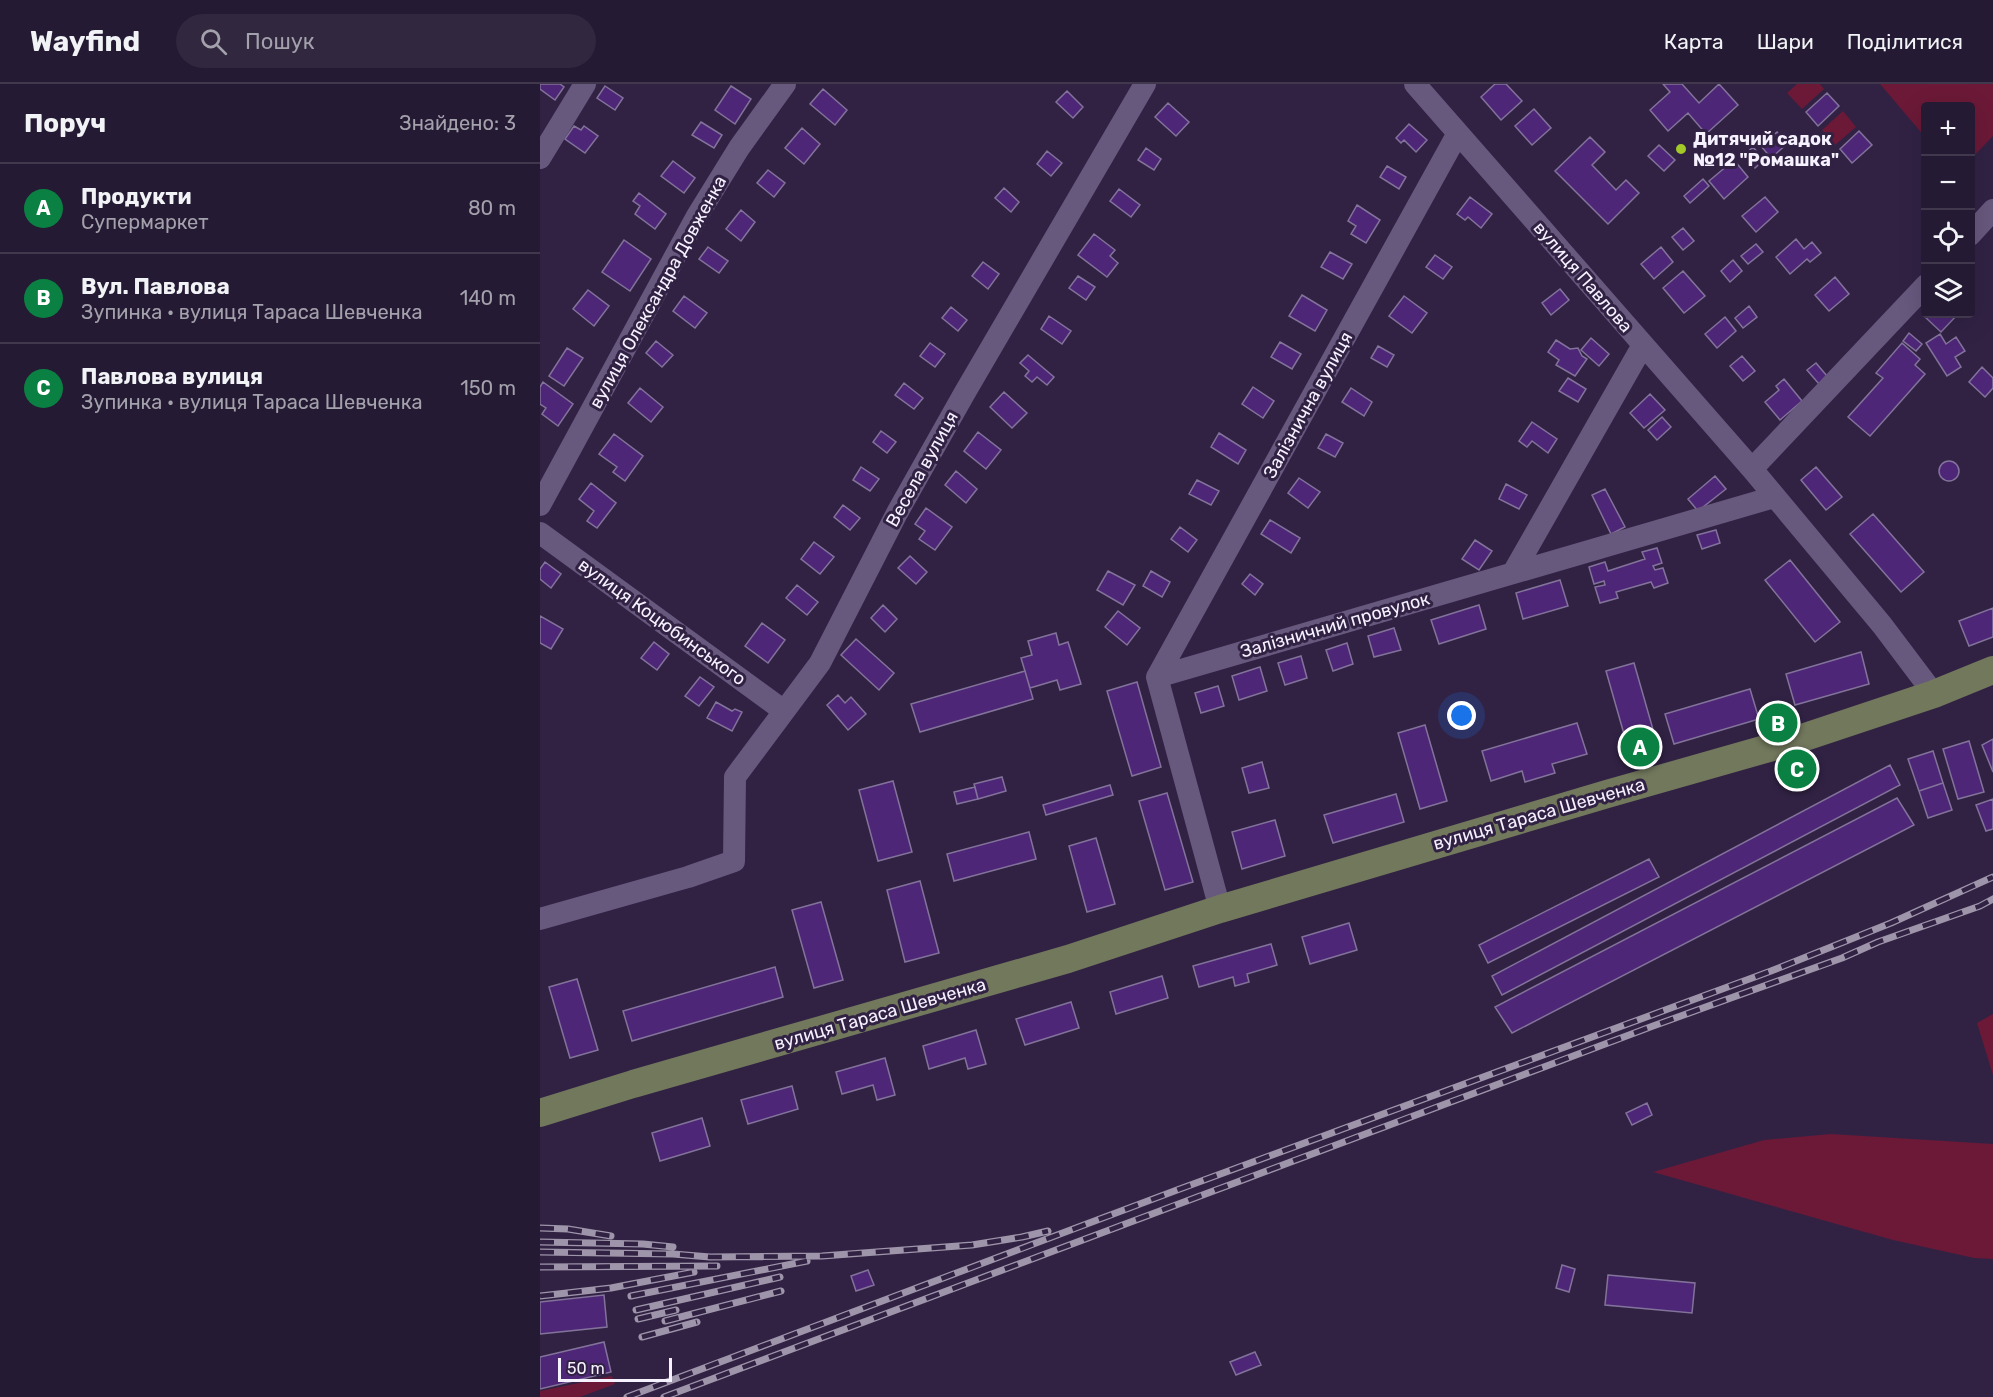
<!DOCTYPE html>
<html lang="uk">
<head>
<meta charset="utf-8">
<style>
  body { margin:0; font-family:Rubik,sans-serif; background:#31273f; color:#f1f3f6 }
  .controls { position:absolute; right:18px; top:18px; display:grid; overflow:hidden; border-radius:6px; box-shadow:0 6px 24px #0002 }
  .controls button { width:54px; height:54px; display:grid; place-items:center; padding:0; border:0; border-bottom:2px solid #42384e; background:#251a33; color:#f1f3f6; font:30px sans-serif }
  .scale { position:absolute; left:18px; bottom:15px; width:114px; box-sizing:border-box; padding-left:6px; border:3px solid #f6f1ff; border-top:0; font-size:16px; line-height:21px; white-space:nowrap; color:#f6f1ff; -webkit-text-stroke:4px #312244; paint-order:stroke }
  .you { position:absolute; left:922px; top:632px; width:21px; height:21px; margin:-15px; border:4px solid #fff; border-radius:50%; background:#1a73e8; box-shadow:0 0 0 9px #1a73e833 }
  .badge { display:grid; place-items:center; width:39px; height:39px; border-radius:50%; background:#0b8043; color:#fff; font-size:20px; font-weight:700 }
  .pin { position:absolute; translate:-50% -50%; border:3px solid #fff; box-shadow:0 2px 6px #0006 }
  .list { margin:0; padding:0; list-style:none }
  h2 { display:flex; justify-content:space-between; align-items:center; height:78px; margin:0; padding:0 24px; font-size:26px }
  h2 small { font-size:20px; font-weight:400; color:#a3a1ac }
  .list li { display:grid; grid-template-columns:39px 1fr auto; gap:18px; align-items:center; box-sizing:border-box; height:90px; padding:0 24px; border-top:2px solid #42384e }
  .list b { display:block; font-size:22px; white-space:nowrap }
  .list p { margin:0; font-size:20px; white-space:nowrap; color:#a3a1ac }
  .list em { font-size:20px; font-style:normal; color:#a3a1ac }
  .icon { flex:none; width:33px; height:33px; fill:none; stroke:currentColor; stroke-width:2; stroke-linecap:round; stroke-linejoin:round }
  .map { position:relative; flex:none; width:1453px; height:1313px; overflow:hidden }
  header { display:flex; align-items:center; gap:36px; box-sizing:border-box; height:84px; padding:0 30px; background:#251a33; border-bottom:2px solid #42384e }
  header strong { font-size:28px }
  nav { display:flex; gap:33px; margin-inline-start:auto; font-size:21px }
  .search { width:420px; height:54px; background:#31273f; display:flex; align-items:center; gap:15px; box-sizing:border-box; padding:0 21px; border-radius:33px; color:#a3a1ac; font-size:22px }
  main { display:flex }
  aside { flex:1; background:#251a33 }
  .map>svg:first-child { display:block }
  .green { fill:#6b1937 }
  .building { fill:#4e2677; stroke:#82739a; stroke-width:1.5 }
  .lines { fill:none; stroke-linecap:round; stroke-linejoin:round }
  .minor { stroke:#67587d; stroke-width:22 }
  .major { stroke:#72785c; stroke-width:28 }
  .rail-casing { stroke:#9e95ab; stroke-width:7 }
  .rail { stroke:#312244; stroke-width:4.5; stroke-dasharray:14; stroke-linecap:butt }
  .poi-dot { fill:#a2c928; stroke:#312244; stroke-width:2 }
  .labels { text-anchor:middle; stroke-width:6; stroke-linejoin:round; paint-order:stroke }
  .poi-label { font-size:18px; font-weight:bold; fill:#f6f1ff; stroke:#312244; text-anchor:start }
  .street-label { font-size:18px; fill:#f6f1ff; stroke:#312244 }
</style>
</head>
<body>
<header>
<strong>Wayfind</strong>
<div class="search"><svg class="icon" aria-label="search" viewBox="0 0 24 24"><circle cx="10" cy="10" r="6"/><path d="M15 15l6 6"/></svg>Пошук</div>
<nav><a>Карта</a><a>Шари</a><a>Поділитися</a></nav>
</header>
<main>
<aside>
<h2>Поруч<small>Знайдено: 3</small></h2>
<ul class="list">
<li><span class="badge">A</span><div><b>Продукти</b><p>Супермаркет</p></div><em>80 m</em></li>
<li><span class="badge">B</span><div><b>Вул. Павлова</b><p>Зупинка · вулиця Тараса Шевченка</p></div><em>140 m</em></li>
<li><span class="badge">C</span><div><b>Павлова вулиця</b><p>Зупинка · вулиця Тараса Шевченка</p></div><em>150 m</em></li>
</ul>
</aside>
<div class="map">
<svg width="1453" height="1313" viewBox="0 0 1453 1313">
  <rect width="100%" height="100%" fill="#312244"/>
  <path class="green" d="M1257,0H1280L1284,5L1262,25L1247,9Z
    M1340,0H1453V52L1431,75L1430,22H1386L1385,53Z
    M1303,27L1316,43L1295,61L1282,46Z
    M1453,930V991L1437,939Z
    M1291,1050L1453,1060V1175L1434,1174L1353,1156L1113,1088L1224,1056Z
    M72,1292L75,1300L40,1313H0V1307Z"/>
  <path class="building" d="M0,0H20L24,3L15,16L0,5Z
    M955,0H966L982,17L961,36L941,13Z
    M1123,0H1142L1159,19L1179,0L1198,21L1166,50L1148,29L1128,47L1110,26L1130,8Z
    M65,2L83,14L75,26L57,14Z
    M191,2L211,15L195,40L175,26Z
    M283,5L307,26L295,41L270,20Z
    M527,7L543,23L533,34L516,18Z
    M1287,9L1299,22L1278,42L1266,28Z
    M628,19L649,38L636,52L615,33Z
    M994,25L1011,44L992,61L975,42Z
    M161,38L182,51L174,64L152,51Z
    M869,40L887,56L876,68L864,56L861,59L856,54Z
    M34,42L41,46L44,42L58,52L45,69L25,55Z
    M262,44L280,60L264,80L245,64Z
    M1319,47L1332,61L1312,79L1300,65Z
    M1237,48L1247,60L1231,74L1221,62Z
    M1050,53L1065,68L1052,81L1076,106L1086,96L1099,109L1068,140L1015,87Z
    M1119,61L1135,76L1124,87L1108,72Z
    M1213,63L1224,76L1215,84L1204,71Z
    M606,64L621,75L614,86L598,76Z
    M507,67L522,79L511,92L497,80Z
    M1194,76L1208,93L1184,115L1169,97Z
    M133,77L155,94L144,109L121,92Z
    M847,82L866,93L859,105L840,93Z
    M228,86L245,99L234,113L217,99Z
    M1163,95L1169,102L1150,119L1144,112Z
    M464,104L479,118L471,128L455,114Z
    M579,105L600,121L591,133L570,117Z
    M99,109L126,130L115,145L95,130L100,122L93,117Z
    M930,113L952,130L941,144L928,133L925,136L917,130Z
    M1225,113L1238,128L1216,148L1202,132Z
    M817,121L840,136L826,159L811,150L816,142L808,137Z
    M201,126L215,138L201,157L186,145Z
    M1143,144L1154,157L1143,166L1132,153Z
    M554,150L575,166L570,172L578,179L567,193L538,171Z
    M1256,155L1264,165L1272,158L1281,169L1270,178L1267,175L1250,190L1236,173Z
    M84,156L111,175L90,207L62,188Z
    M1216,160L1223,168L1208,180L1201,172Z
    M168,163L188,177L179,189L159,175Z
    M1121,163L1133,178L1114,195L1101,180Z
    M790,168L812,180L803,195L781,183Z
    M895,171L912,183L903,195L886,183Z
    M1193,176L1202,187L1190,198L1181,187Z
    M443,178L459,190L448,205L432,192Z
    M1143,187L1165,212L1144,229L1123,204Z
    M538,192L555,203L546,216L529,204Z
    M1295,193L1309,210L1289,227L1275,211Z
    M1020,205L1029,216L1011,231L1002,219Z
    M48,206L69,222L54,242L33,225Z
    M762,211L787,226L775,247L749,232Z
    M144,212L167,229L155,244L133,227Z
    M864,212L887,229L872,249L849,232Z
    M1209,222L1217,233L1203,244L1195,234Z
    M411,223L427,236L418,247L402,234Z
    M1386,230H1418L1401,248L1384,232Z
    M509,232L531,247L522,260L501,245Z
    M1185,233L1196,247L1177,264L1165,250Z
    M1369,249L1382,260L1376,267L1363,257Z
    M1400,250L1406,260L1416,253L1425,267L1415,273L1421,283L1407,292L1386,259Z
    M1051,254L1069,270L1059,282L1041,266Z
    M1016,256L1030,265L1038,264L1042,272L1047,275L1035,292L1016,281L1019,276L1008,268Z
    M116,257L133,271L122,283L106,269Z
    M740,258L761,270L752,285L731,273Z
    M390,259L405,270L395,283L380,272Z
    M1362,259L1380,275L1375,281L1385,290L1330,352L1308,333L1343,294L1336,289Z
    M838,262L854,271L847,283L831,274Z
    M27,264L43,274L24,302L9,292Z
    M488,271L514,293L507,301L497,293L492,298L485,292L489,287L480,279Z
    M1202,272L1215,287L1203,297L1190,282Z
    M1276,279L1287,292L1279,300L1267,286Z
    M1442,283L1453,294V304L1445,313L1429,298Z
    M1028,294L1046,305L1038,318L1019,307Z
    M1244,295L1262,317L1240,336L1225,318L1239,306L1236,302Z
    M3,298L33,320L18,342L2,330L6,324L0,320V303Z
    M364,299L383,314L374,325L355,311Z
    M713,303L734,317L723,334L702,320Z
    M100,304L123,323L111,338L88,319Z
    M811,304L832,318L824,332L802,318Z
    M464,308L487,329L472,344L450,323Z
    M1110,310L1125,326L1104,344L1090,329Z
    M1122,333L1131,343L1117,356L1108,346Z
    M992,338L1017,355L1008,369L992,357L987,363L979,357Z
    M341,347L356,358L347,369L333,358Z
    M438,348L461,366L446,385L424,367Z
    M679,349L706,366L698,380L671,363Z
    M74,350L103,372L85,397L73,388L77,383L59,370Z
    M786,350L803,359L795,373L778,364Z
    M1399 387a10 10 0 1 1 20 0a10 10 0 1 1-20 0Z
    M321,383L339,395L330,407L313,396Z
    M1276,383L1302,413L1286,426L1261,396Z
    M416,387L437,405L426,419L405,401Z
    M1175,392L1186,405L1158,427L1148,415Z
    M759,394L780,408L768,424L748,409Z
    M657,396L679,407L671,421L649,410Z
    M51,399L76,419L57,444L47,437L54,427L39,415Z
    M966,400L987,411L979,425L959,415Z
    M1065,405L1085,443L1071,450L1052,411Z
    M303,421L320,434L310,446L294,433Z
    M386,424L412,443L395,466L379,455L385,447L375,440Z
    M1333,430L1384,488L1361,508L1310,450Z
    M730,436L760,454L751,469L721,450Z
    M640,443L657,456L648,468L631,455Z
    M1176,446L1180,459L1162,465L1157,451Z
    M935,456L952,467L939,486L922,475Z
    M274,458L294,473L280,490L261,475Z
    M1117,464L1122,479L1113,482L1115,486L1123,484L1128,499L1114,504L1111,498L1076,508L1078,514L1060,519L1055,503L1065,501L1064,497L1054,500L1049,483L1065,478L1068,487L1105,475L1102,468Z
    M370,472L387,488L376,500L358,484Z
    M1250,476L1300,538L1275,558L1225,496Z
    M5,478L21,490L11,504L0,495V485Z
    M568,487L595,501L583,521L557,506Z
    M611,487L630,498L622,513L603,502Z
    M710,490L723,500L715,511L702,500Z
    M1020,496L1028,522L983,535L976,509Z
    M257,501L278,518L267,531L246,514Z
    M343,521L357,535L345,548L331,534Z
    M939,521L946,545L899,560L891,536Z
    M1453,524V553L1429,562L1419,537Z
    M578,527L600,544L587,561L565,543Z
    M0,532L23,545L11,565L0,559Z
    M222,539L245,556L228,579L205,562Z
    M854,544L861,566L834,573L828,552Z
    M516,549L519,561L528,558L541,600L520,606L517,596L490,604L481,574L492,571L488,557Z
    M316,555L354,589L339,606L301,571Z
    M114,558L129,570L117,586L101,574Z
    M807,559L813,580L793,587L786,566Z
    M1321,568L1329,600L1255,621L1246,590Z
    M761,572L767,594L745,601L738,579Z
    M1094,579L1118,663L1090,671L1066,587Z
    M720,583L727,607L699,616L692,592Z
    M485,587L493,615L380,648L371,620Z
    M160,593L174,603L159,622L145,612Z
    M597,598L621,683L592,692L567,607Z
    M678,602L684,622L661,629L655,609Z
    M1210,605L1219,635L1134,660L1125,630Z
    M298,611L305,619L311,613L326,630L308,646L287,621Z
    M176,618L192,627L195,625L202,628L192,647L167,634Z
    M1037,639L1047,670L1012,680L1015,689L985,698L982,687L951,697L942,667Z
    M885,641L907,717L880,725L858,649Z
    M1453,655V688L1442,661Z
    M1429,657L1444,708L1418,715L1403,665Z
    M1393,667L1403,699L1379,707L1368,675Z
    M722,678L729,704L709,709L702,684Z
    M1350,681L1360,701L962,911L952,892Z
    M462,693L466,707L438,715L434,700Z
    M353,697L372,768L338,777L319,706Z
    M1403,699L1412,726L1388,734L1379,707Z
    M570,701L573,711L506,731L503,721Z
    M435,703L438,715L417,720L414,708Z
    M627,709L653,798L625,806L599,717Z
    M856,710L864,738L793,759L784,731Z
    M1357,714L1374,741L972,949L955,923Z
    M1453,715V745L1446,747L1436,721Z
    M735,736L745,772L702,785L692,748Z
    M489,748L496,775L414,797L407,770Z
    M556,754L575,820L547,828L529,762Z
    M1109,775L1119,793L948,879L939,861Z
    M380,797L399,869L365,878L347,806Z
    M281,818L303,896L274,904L252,826Z
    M809,839L817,866L770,880L762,853Z
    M731,860L737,881L707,890L709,898L695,902L693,893L659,903L653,882Z
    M235,883L243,913L92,957L83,927Z
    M622,892L628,914L576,930L570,908Z
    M37,895L58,966L30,974L9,903Z
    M531,918L539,944L485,961L476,935Z
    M436,946L446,980L428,985L425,974L389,985L383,962Z
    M345,974L355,1011L337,1016L333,1001L302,1010L296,988Z
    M252,1002L258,1025L208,1040L201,1016Z
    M1107,1019L1112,1031L1092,1041L1086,1029Z
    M162,1034L170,1062L120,1077L112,1049Z
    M1022,1181L1035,1185L1029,1208L1016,1204Z
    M328,1186L334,1201L316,1207L311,1192Z
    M1068,1191L1155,1199L1152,1229L1065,1221Z
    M64,1211L67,1243L0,1250V1218Z
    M64,1258L71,1288L0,1305V1273Z
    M715,1268L721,1281L696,1291L690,1278Z"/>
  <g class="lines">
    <path class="minor" d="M875,0L1212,385L1342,541L1394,610
      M0,74L45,0
      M1430,151L1453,126
      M1212,385L1386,201
      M0,421L157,132L199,64L245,0
      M0,449L244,627
      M973,489L1103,261
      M617,593L1234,413
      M617,593L918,49
      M617,593L680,825
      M0,835L148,793L194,777L195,693L280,579L357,429L424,310L605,0"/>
    <path class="major" d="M0,1029L93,1000L528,875L680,825L1067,710L1250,658L1394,610L1453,586"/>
    <g class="rail-casing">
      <path id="rail" d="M0,1144L28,1145L71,1152
        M0,1158L103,1160L133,1163
        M0,1168L133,1170L170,1173L282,1172L432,1161L482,1153L508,1147
        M0,1183L177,1182
        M0,1212L71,1204L154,1188
        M91,1212L267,1177
        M96,1226L240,1193
        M98,1235L136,1226
        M125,1237L241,1207
        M102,1253L157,1238
        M87,1313L637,1106L1231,887L1351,839L1453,793
        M124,1313L1113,942L1302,874L1338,858L1440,822L1453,815"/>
    </g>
    <use href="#rail" class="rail"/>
  </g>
  <circle class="poi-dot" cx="1141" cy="65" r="6"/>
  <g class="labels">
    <g class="poi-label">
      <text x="1153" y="61">Дитячий садок<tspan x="1153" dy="21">№12 "Ромашка"</tspan></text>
    </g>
    <g class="street-label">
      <text transform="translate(1043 193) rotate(49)" y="6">вулиця Павлова</text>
      <text transform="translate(118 208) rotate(-61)" y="6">вулиця Олександра Довженка</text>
      <text transform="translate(768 321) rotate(-61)" y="6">Залізнична вулиця</text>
      <text transform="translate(382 385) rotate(-61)" y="6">Весела вулиця</text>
      <text transform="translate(122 538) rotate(36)" y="6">вулиця Коцюбинського</text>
      <text transform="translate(795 541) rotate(-16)" y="6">Залізничний провулок</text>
      <text transform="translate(999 730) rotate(-16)" y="6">вулиця Тараса Шевченка</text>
      <text transform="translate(340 930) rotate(-16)" y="6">вулиця Тараса Шевченка</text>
    </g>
  </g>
</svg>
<div class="controls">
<button>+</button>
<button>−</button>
<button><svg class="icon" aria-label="locate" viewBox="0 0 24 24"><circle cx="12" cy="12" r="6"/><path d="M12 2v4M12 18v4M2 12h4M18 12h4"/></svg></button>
<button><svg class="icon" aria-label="layers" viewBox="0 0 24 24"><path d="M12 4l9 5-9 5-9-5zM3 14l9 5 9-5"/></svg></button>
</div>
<div class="scale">50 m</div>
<div class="you"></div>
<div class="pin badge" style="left:1100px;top:663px">A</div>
<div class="pin badge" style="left:1238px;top:639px">B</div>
<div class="pin badge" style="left:1257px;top:685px">C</div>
</div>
</main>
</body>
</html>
